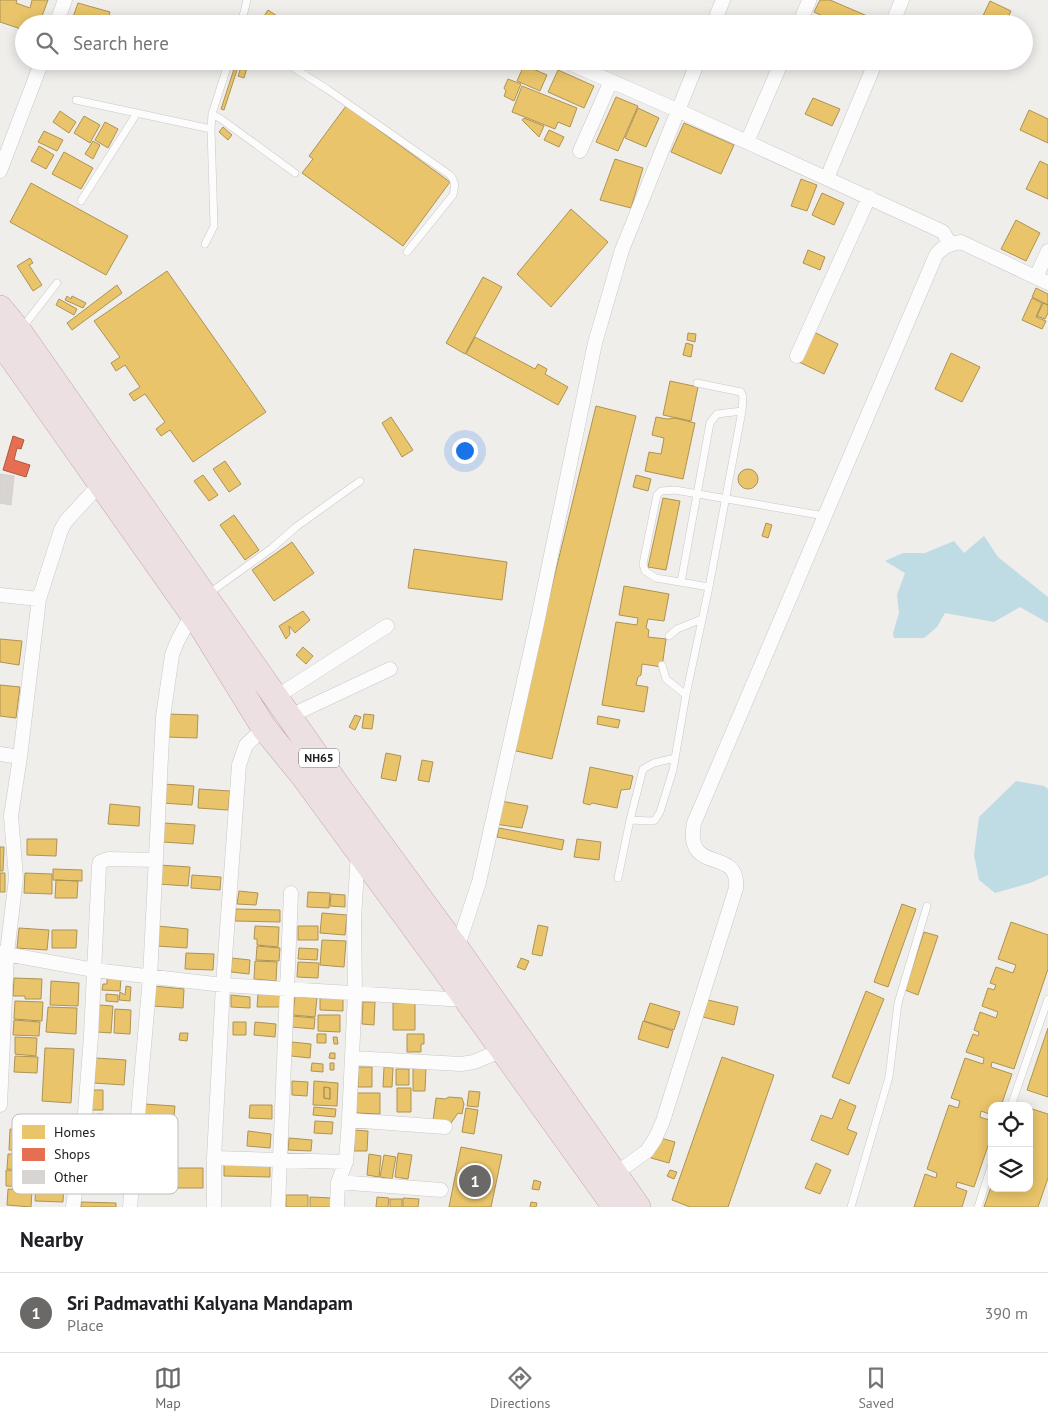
<!DOCTYPE html>
<html lang="en">
<head>
<meta charset="utf-8">
<style>
  body { margin:0; font-family:"PT Sans",sans-serif; background:#f6f6f6; color:#202124 }
  .controls { position:absolute; right:15px; bottom:15px; display:grid; overflow:hidden; border-radius:10px; box-shadow:0 2px 12px #0003 }
  .controls button { width:45px; height:45px; display:grid; place-items:center; padding:0; border:0; border-bottom:1px solid #e0e0e0; background:#fff; color:#202124; font:25px sans-serif }
  .you { position:absolute; left:464px; top:450px; width:18px; height:18px; margin:-12px; border:4px solid #fff; border-radius:50%; background:#1a73e8; box-shadow:0 0 0 8px #1a73e833 }
  .badge { display:grid; place-items:center; width:32px; height:32px; border-radius:50%; background:#6a6968; color:#fff; font-size:16px; font-weight:700 }
  .pin { position:absolute; translate:-50% -50%; border:2px solid #fff; box-shadow:0 1px 5px #0006 }
  .list { margin:0; padding:0; list-style:none }
  h2 { display:flex; justify-content:space-between; align-items:center; height:65px; margin:0; padding:0 20px; font-size:21px }
  h2 small { font-size:16px; font-weight:400; color:#757577 }
  .list li { display:grid; grid-template-columns:32px 1fr auto; gap:15px; align-items:center; box-sizing:border-box; height:80px; padding:0 20px; border-top:1px solid #e0e0e0 }
  .list b { display:block; font-size:19px; white-space:nowrap }
  .list p { margin:0; font-size:16px; white-space:nowrap; color:#757577 }
  .list em { font-size:16px; font-style:normal; color:#757577 }
  .icon { flex:none; width:28px; height:28px; fill:none; stroke:currentColor; stroke-width:2; stroke-linecap:round; stroke-linejoin:round }
  .map { position:relative; flex:none; width:1048px; height:1207px; overflow:hidden }
  .search { position:absolute; background:#fff; box-shadow:0 2px 12px #0003; left:15px; right:15px; top:15px; height:55px; display:flex; align-items:center; gap:12px; box-sizing:border-box; padding:0 18px; border-radius:28px; color:#757577; font-size:19px }
  .sheet { height:145px; background:#fff }
  nav { display:flex; justify-content:space-around; align-items:center; box-sizing:border-box; height:70px; border-top:1px solid #e0e0e0; background:#fff; font-size:14px; color:#757577 }
  nav a { display:grid; justify-items:center; gap:2px }
  nav .on { color:#6a6968 }
  .map>svg:first-child { display:block }
  .water { fill:#bfdbe3 }
  .homes { fill:#e9c46a; stroke:#ad9354; fill-rule:evenodd }
  .shops { fill:#e76f51; stroke:#ac5843 }
  .building { fill:#d7d4d2; stroke:#d3d0cc }
  .lines { fill:none; stroke-linecap:round; stroke-linejoin:round }
  .lane-casing { stroke:#c9c8c7; stroke-width:8 }
  .street-casing { stroke:#c9c8c7; stroke-width:15 }
  .highway-casing { stroke:#c5a2ac; stroke-width:26 }
  .lane { stroke:#fdfcfc; stroke-width:7 }
  .street { stroke:#fdfcfc; stroke-width:14 }
  .highway { stroke:#ece0e2; stroke-width:25 }
  .labels { text-anchor:middle; stroke-width:5; stroke-linejoin:round; paint-order:stroke }
  .shield { fill:#fff; stroke:#646464; stroke-width:1 }
  .shield-label { font-size:12px; font-weight:bold; fill:#222 }
  .key { fill:#fff; stroke:#bdbdbd; stroke-width:1 }
  .key-label { font-size:14px; fill:#222 }
</style>
</head>
<body>
<div class="map">
<svg width="1048" height="1207" viewBox="0 0 1048 1207">
  <rect width="100%" height="100%" fill="#f0eeeb"/>
  <path class="water" d="M984,536L998,557L1048,597V623L1020,607L994,622L945,613L937,627L924,638H894L893,633L899,613L897,595L905,573L885,561L903,553H925L954,541L964,553Z
    M1016,781L1044,786L1048,789V875L1030,883L995,893L979,880L974,855L979,817Z"/>
  <path class="homes" d="M0,0H17L16,3L30,8L32,0H48L39,24H24V30L0,22Z
    M820,0H830L872,18L869,24H837L838,23L814,12Z
    M990,1L1011,11L1005,24H979Z
    M78,3L110,12L106,24H95L73,17Z
    M268,10L289,24H259Z
    M243,61H249L244,78L238,76Z
    M524,65L547,75L540,91L517,81Z
    M234,69L237,70L224,110L221,109Z
    M558,70L594,86L584,108L548,92Z
    M508,79L521,84L514,101L504,96L506,91L504,88Z
    M522,86L577,108L570,127L558,122L555,129L512,112Z
    M616,97L638,106L618,151L596,142Z
    M813,98L840,109L832,126L805,114Z
    M346,106L450,182L403,246L302,173L313,159L309,156Z
    M638,108L659,118L646,147L625,138Z
    M1029,110L1048,119V143L1020,130Z
    M60,111L76,122L69,133L53,122Z
    M84,116L100,125L90,143L74,133Z
    M524,118L544,126L539,137L522,120Z
    M105,122L118,129L108,148L95,140Z
    M684,123L734,145L721,174L671,152Z
    M223,127L232,135L228,140L219,132Z
    M549,130L564,137L559,147L544,140Z
    M44,131L63,140L57,151L38,142Z
    M93,141L100,145L93,159L85,154Z
    M39,146L54,155L46,169L31,161Z
    M64,152L93,168L81,189L52,174Z
    M615,159L643,168L631,208L600,200Z
    M1040,161L1048,165V199L1026,189Z
    M801,179L817,185L807,211L791,206Z
    M31,183L128,236L106,275L10,222Z
    M822,193L844,203L834,225L812,215Z
    M571,209L608,242L551,307L517,274Z
    M1016,220L1040,233L1026,261L1001,249Z
    M808,250L825,257L820,270L803,263Z
    M30,258L33,263L29,265L42,285L33,291L17,266Z
    M167,271L266,412L193,462L170,430L161,436L156,429L165,422L145,394L134,401L129,394L140,387L125,365L116,371L111,363L120,357L94,321Z
    M483,277L502,287L465,354L446,343Z
    M117,285L122,293L72,330L67,323Z
    M1036,288L1048,294V305L1032,297Z
    M67,296L71,299L72,296L86,303L83,308L65,300Z
    M1032,298L1042,303L1036,317L1046,321L1042,329L1022,320Z
    M59,299L77,309L74,315L56,305Z
    M1043,303L1048,305V313L1045,319L1037,316Z
    M814,332L838,344L824,374L799,362Z
    M688,333L696,334L695,342L687,340Z
    M475,337L535,369L538,364L547,369L545,374L568,387L558,405L466,354Z
    M686,343L693,345L691,357L683,355Z
    M951,353L980,367L962,402L935,389Z
    M670,381L698,387L691,421L663,415Z
    M596,406L636,416L552,759L512,750Z
    M391,417L413,450L402,457L382,423Z
    M656,417L667,419L675,418L695,423L683,479L645,471L649,452L661,454L664,438L652,435Z
    M225,461L241,484L229,492L213,469Z
    M738 479a10 10 0 1 1 20 0a10 10 0 1 1-20 0Z
    M203,475L218,495L209,501L194,481Z
    M636,475L651,479L648,491L633,487Z
    M663,498L680,501L666,570L648,567Z
    M234,515L259,550L245,560L220,525Z
    M766,523L772,525L768,538L762,536Z
    M292,542L314,573L274,601L252,570Z
    M414,549L507,562L502,600L408,588Z
    M624,586L669,594L664,621L648,619L646,628L649,630L648,637L666,639L662,667L642,664L641,675L638,677L636,685L648,687L644,712L602,705L616,622L637,625L638,618L619,615Z
    M303,611L310,620L295,633L289,626L290,634L286,639L279,626Z
    M0,639L22,641L19,665L0,662Z
    M303,647L313,656L306,664L296,655Z
    M0,685L20,687L16,718L0,716Z
    M168,714L198,715L197,738L167,737Z
    M364,714L374,715L372,729L362,728Z
    M355,715L361,717L355,730L349,727Z
    M598,716L620,720L618,728L597,724Z
    M386,753L401,756L396,781L381,778Z
    M422,760L433,762L429,782L418,780Z
    M590,767L633,776L630,789L621,790L617,808L592,803L590,805L583,803Z
    M163,784L194,786L192,805L162,803Z
    M199,789L230,791L228,810L198,808Z
    M501,801L528,806L522,828L495,824Z
    M110,804L140,807L139,826L108,824Z
    M164,823L195,825L193,844L163,842Z
    M499,828L564,840L562,850L497,837Z
    M27,839H57L56,856L27,855Z
    M577,839L601,842L599,860L574,857Z
    M0,847H4L3,871H0Z
    M159,865L190,867L188,886L158,884Z
    M53,869L82,870V881L53,880Z
    M0,873H5V892H0Z
    M25,873L52,874V894L24,893Z
    M192,875L221,877L220,890L191,888Z
    M56,880L78,881L77,898H55Z
    M239,891L258,893L256,905L237,904Z
    M308,892L330,893L329,908L307,907Z
    M331,894L345,895V907L330,906Z
    M902,904L916,909L888,987L874,982Z
    M236,909L280,910V922L235,921Z
    M322,913L347,915L345,935L320,933Z
    M1011,922L1048,935V969L1014,1069L992,1062L991,1067L1012,1074L1001,1106H992V1115L981,1111L980,1117L992,1121V1134L974,1187L957,1182L956,1187L967,1191L962,1207H914L925,1174L936,1178L937,1173L927,1169L949,1105L958,1108L960,1101L951,1098L965,1058L983,1064L984,1058L966,1052L973,1034L978,1036L979,1032L974,1030L980,1012L996,1018L998,1012L982,1006L988,988L994,990L996,985L990,983L996,967L1013,973L1016,965L998,959Z
    M538,925L548,927L542,956L532,954Z
    M158,926L188,929L187,948L156,946Z
    M255,926L279,927L278,947L257,945V939H254Z
    M298,926H318V940H298Z
    M19,928L49,930L47,950L17,948Z
    M52,930H77L76,948H52Z
    M924,932L938,936L918,995L905,990Z
    M322,940L346,941L344,967L320,965Z
    M257,946L280,948L279,961L256,960Z
    M299,948L318,949L317,960L298,959Z
    M186,953L214,954L213,970L185,969Z
    M232,958L250,960L249,974L231,972Z
    M521,958L529,961L525,970L517,967Z
    M255,961L277,962L276,981L254,979Z
    M298,962L319,963L318,978L297,977Z
    M14,978L42,979L41,999H25V996H13Z
    M107,978L121,979L120,991L102,990L103,984H107Z
    M51,981L79,983L78,1006L50,1005Z
    M126,986L131,987L130,1001L119,1000L120,992L125,995Z
    M153,986L184,989L183,1008L152,1006Z
    M866,991L884,999L849,1084L832,1077Z
    M106,994L118,995V1002L106,1001Z
    M258,994L280,995V1007H257Z
    M231,995L250,997V1008L231,1007Z
    M295,996L317,998L315,1017L293,1015Z
    M320,997L343,998V1011L320,1010Z
    M708,1000L738,1007L734,1025L703,1017Z
    M15,1001L43,1002L42,1021L14,1019Z
    M363,1002H375L374,1025L362,1024Z
    M393,1003H415V1030H393Z
    M650,1003L680,1012L674,1030L644,1021Z
    M99,1005L113,1006L111,1033L97,1032Z
    M48,1007L77,1008L76,1034L46,1032Z
    M115,1009L131,1010L130,1034L114,1033Z
    M318,1015H340V1032L318,1031Z
    M292,1016L315,1018L314,1029L291,1027Z
    M14,1020L40,1022L39,1036L13,1035Z
    M643,1021L673,1031L668,1048L638,1039Z
    M233,1022H246V1035H233Z
    M255,1022L276,1024L275,1037L254,1035Z
    M1048,1028V1097L1027,1090Z
    M180,1033H188L187,1041L179,1040Z
    M317,1034H326V1043H317Z
    M407,1034H424V1044H421V1052H407Z
    M15,1037L37,1038L36,1056L15,1054Z
    M333,1037H337L338,1044H334Z
    M292,1042L311,1044L310,1058L291,1056Z
    M45,1048L74,1049L71,1103L42,1101Z
    M330,1053H335V1059L329,1058Z
    M15,1056L38,1057L37,1073L14,1072Z
    M722,1057L774,1075L728,1207H690L672,1200Z
    M96,1058L126,1060L124,1085L94,1083Z
    M312,1063L323,1064V1072L311,1071Z
    M330,1063H334V1070H330Z
    M358,1067H372V1087H358Z
    M384,1067L393,1068L392,1087H383Z
    M413,1067H426L425,1091H413Z
    M396,1069H409V1085H396Z
    M292,1081L308,1082L307,1096L292,1095Z
    M314,1081L338,1083L337,1106L313,1105ZM324,1087L330,1088V1099L324,1098Z
    M324,1087L330,1088V1099L324,1098Z
    M397,1088H411V1112H397Z
    M94,1090H103V1110H89Z
    M469,1091L480,1092L478,1107L467,1106Z
    M357,1093H380V1114L356,1113Z
    M449,1097L462,1098L464,1104L462,1114L458,1113L451,1123L433,1121L436,1098L445,1099Z
    M840,1099L856,1106L847,1129L857,1133L848,1155L811,1140L821,1115L832,1119Z
    M144,1104L175,1106L173,1125L143,1123Z
    M250,1105H272V1119L249,1118Z
    M314,1107L336,1109L335,1117L313,1115Z
    M466,1108L478,1110L474,1134L462,1132Z
    M1029,1108L1048,1114V1178L1038,1207H984L992,1184V1188H1029Z
    M97,1114L116,1115L114,1137L96,1136Z
    M315,1121L333,1122L332,1134L314,1133Z
    M10,1129L34,1131L33,1151L9,1150Z
    M354,1130L368,1131L367,1151H354Z
    M248,1131L271,1134L270,1148L247,1146Z
    M657,1137L675,1142L669,1163L651,1158Z
    M289,1138L312,1140L311,1151L288,1150Z
    M461,1147L502,1155L491,1207H449Z
    M398,1153L412,1155L408,1179L395,1177Z
    M8,1154L29,1155L28,1170L7,1169Z
    M369,1154L381,1156L379,1177L367,1175Z
    M384,1155L396,1157L392,1179L380,1177Z
    M224,1162L270,1163V1177L224,1176Z
    M816,1163L831,1170L820,1194L805,1188Z
    M37,1164L65,1165L63,1202L35,1201Z
    M172,1168H203V1188H172Z
    M6,1170L30,1172V1187L6,1186Z
    M670,1170L677,1172L674,1179L667,1176Z
    M534,1180L541,1182L539,1190L532,1189Z
    M8,1189L32,1191L31,1207L7,1205Z
    M286,1195H308V1207H286Z
    M310,1197L332,1198V1207H310Z
    M377,1197L389,1198L388,1207H376Z
    M403,1198L419,1199L418,1207H403Z
    M390,1199H402V1207H390Z
    M81,1202L116,1203V1207H81Z
    M531,1202L537,1203L536,1207H530Z"/>
  <path class="shops" d="M13,436L24,440L21,449L17,448L14,460L30,465L26,477L3,470Z"/>
  <path class="building" d="M0,474L14,476L11,505L0,503Z"/>
  <g class="lines">
    <g class="lane-casing">
      <path id="lane" d="M241,24L247,0
        M283,61L327,89L450,175C456,182 455,187 453,195L407,252
        M76,100L211,129
        M212,114L221,119L295,173
        M81,201L137,113
        M205,244L214,226L211,129L212,114L229,61
        M22,328L57,283
        M681,582L710,423L717,414L742,411
        M709,587L656,578L645,571L643,564L657,495L661,491L675,490L825,516
        M208,594L272,548L296,527L360,481
        M669,636L677,629L702,619
        M662,665L666,679L686,695
        M630,820L651,821L655,820L660,812L673,770L686,695L709,587L742,411L743,397L741,392L697,383
        M618,878L630,820L643,769L654,763L675,758
        M1011,1106L1048,999
        M851,1207L889,1077L898,1003L927,906
        M978,1207L992,1164"/>
    </g>
    <g class="street-casing">
      <path id="street" d="M56,24L65,0
        M713,24L723,0
        M799,24L809,1
        M892,24L902,0
        M565,61L677,110L937,229L943,232L950,244
        M747,142L782,61
        M580,151L611,81
        M0,171L42,61
        M827,178L876,61
        M1036,277L1048,251
        M797,356L869,197
        M0,595L39,599
        M276,697L387,626
        M290,716L390,669
        M0,754L20,757L11,816L16,878L7,953L0,1105
        M20,757L39,599L61,530L66,521L101,483
        M457,949L479,882L537,623L595,343L622,250L698,61
        M0,953L94,970L223,985L465,1000
        M352,1058L461,1064L474,1062L502,1050
        M349,1120L445,1127
        M214,1158L346,1162
        M615,1174L647,1151L655,1139L663,1121L736,888C740,845 684,877 694,823L936,255C943,246 950,244 961,242L1048,283
        M338,1182L441,1190
        M73,1207L84,1126L91,1036L99,866L100,862L108,859L156,860
        M130,1207L150,977L163,717L172,655L177,642L192,614
        M214,1207V1158L223,985L239,765L246,745L264,728
        M278,1207L291,893
        M337,1207L338,1182L346,1162L349,1120L355,993L354,919L358,852"/>
    </g>
    <g class="highway-casing">
      <path id="highway" d="M0,308L19,331L340,789L457,949L638,1207
        M0,341L203,629L264,728L304,777L443,967L615,1207"/>
    </g>
    <use href="#lane" class="lane"/>
    <use href="#street" class="street"/>
    <use href="#highway" class="highway"/>
  </g>
  <g class="labels">
    <rect class="shield" x="299" y="748.5" width="40" height="19" rx="4"/>
    <g class="shield-label">
      <text x="319" y="762">NH65</text>
    </g>
  </g>
  <rect x="12" y="1114" width="166" height="80" rx="8" class="key"/>
  <rect x="22" y="1125" width="23" height="14" fill="#e9c46a"/>
  <rect x="22" y="1148" width="23" height="13" fill="#e76f51"/>
  <rect x="22" y="1170" width="23" height="14" fill="#d7d4d2"/>
  <g class="key-label">
    <text x="54" y="1137">Homes</text>
    <text x="54" y="1159">Shops</text>
    <text x="54" y="1182">Other</text>
  </g>
</svg>
<div class="controls">
<button><svg class="icon" aria-label="locate" viewBox="0 0 24 24"><circle cx="12" cy="12" r="6"/><path d="M12 2v4M12 18v4M2 12h4M18 12h4"/></svg></button>
<button><svg class="icon" aria-label="layers" viewBox="0 0 24 24"><path d="M12 4l9 5-9 5-9-5zM3 14l9 5 9-5"/></svg></button>
</div>
<div class="you"></div>
<div class="pin badge" style="left:475px;top:1181px">1</div>
<div class="search"><svg class="icon" aria-label="search" viewBox="0 0 24 24"><circle cx="10" cy="10" r="6"/><path d="M15 15l6 6"/></svg>Search here</div>
</div>
<section class="sheet">
<h2>Nearby<small></small></h2>
<ul class="list">
<li><span class="badge">1</span><div><b>Sri Padmavathi Kalyana Mandapam</b><p>Place</p></div><em>390 m</em></li>
</ul>
</section>
<nav>
<a class="on"><svg class="icon" aria-label="map" viewBox="0 0 24 24"><path d="M3 6l6-2 6 2 6-2v14l-6 2-6-2-6 2zM9 4v14M15 6v14"/></svg>Map</a>
<a><svg class="icon" aria-label="directions" viewBox="0 0 24 24"><path d="M12 3l9 9-9 9-9-9zM9 14v-3h6M13 9l2 2-2 2"/></svg>Directions</a>
<a><svg class="icon" aria-label="saved" viewBox="0 0 24 24"><path d="M7 4h10v16l-5-4-5 4z"/></svg>Saved</a>
</nav>
</body>
</html>
